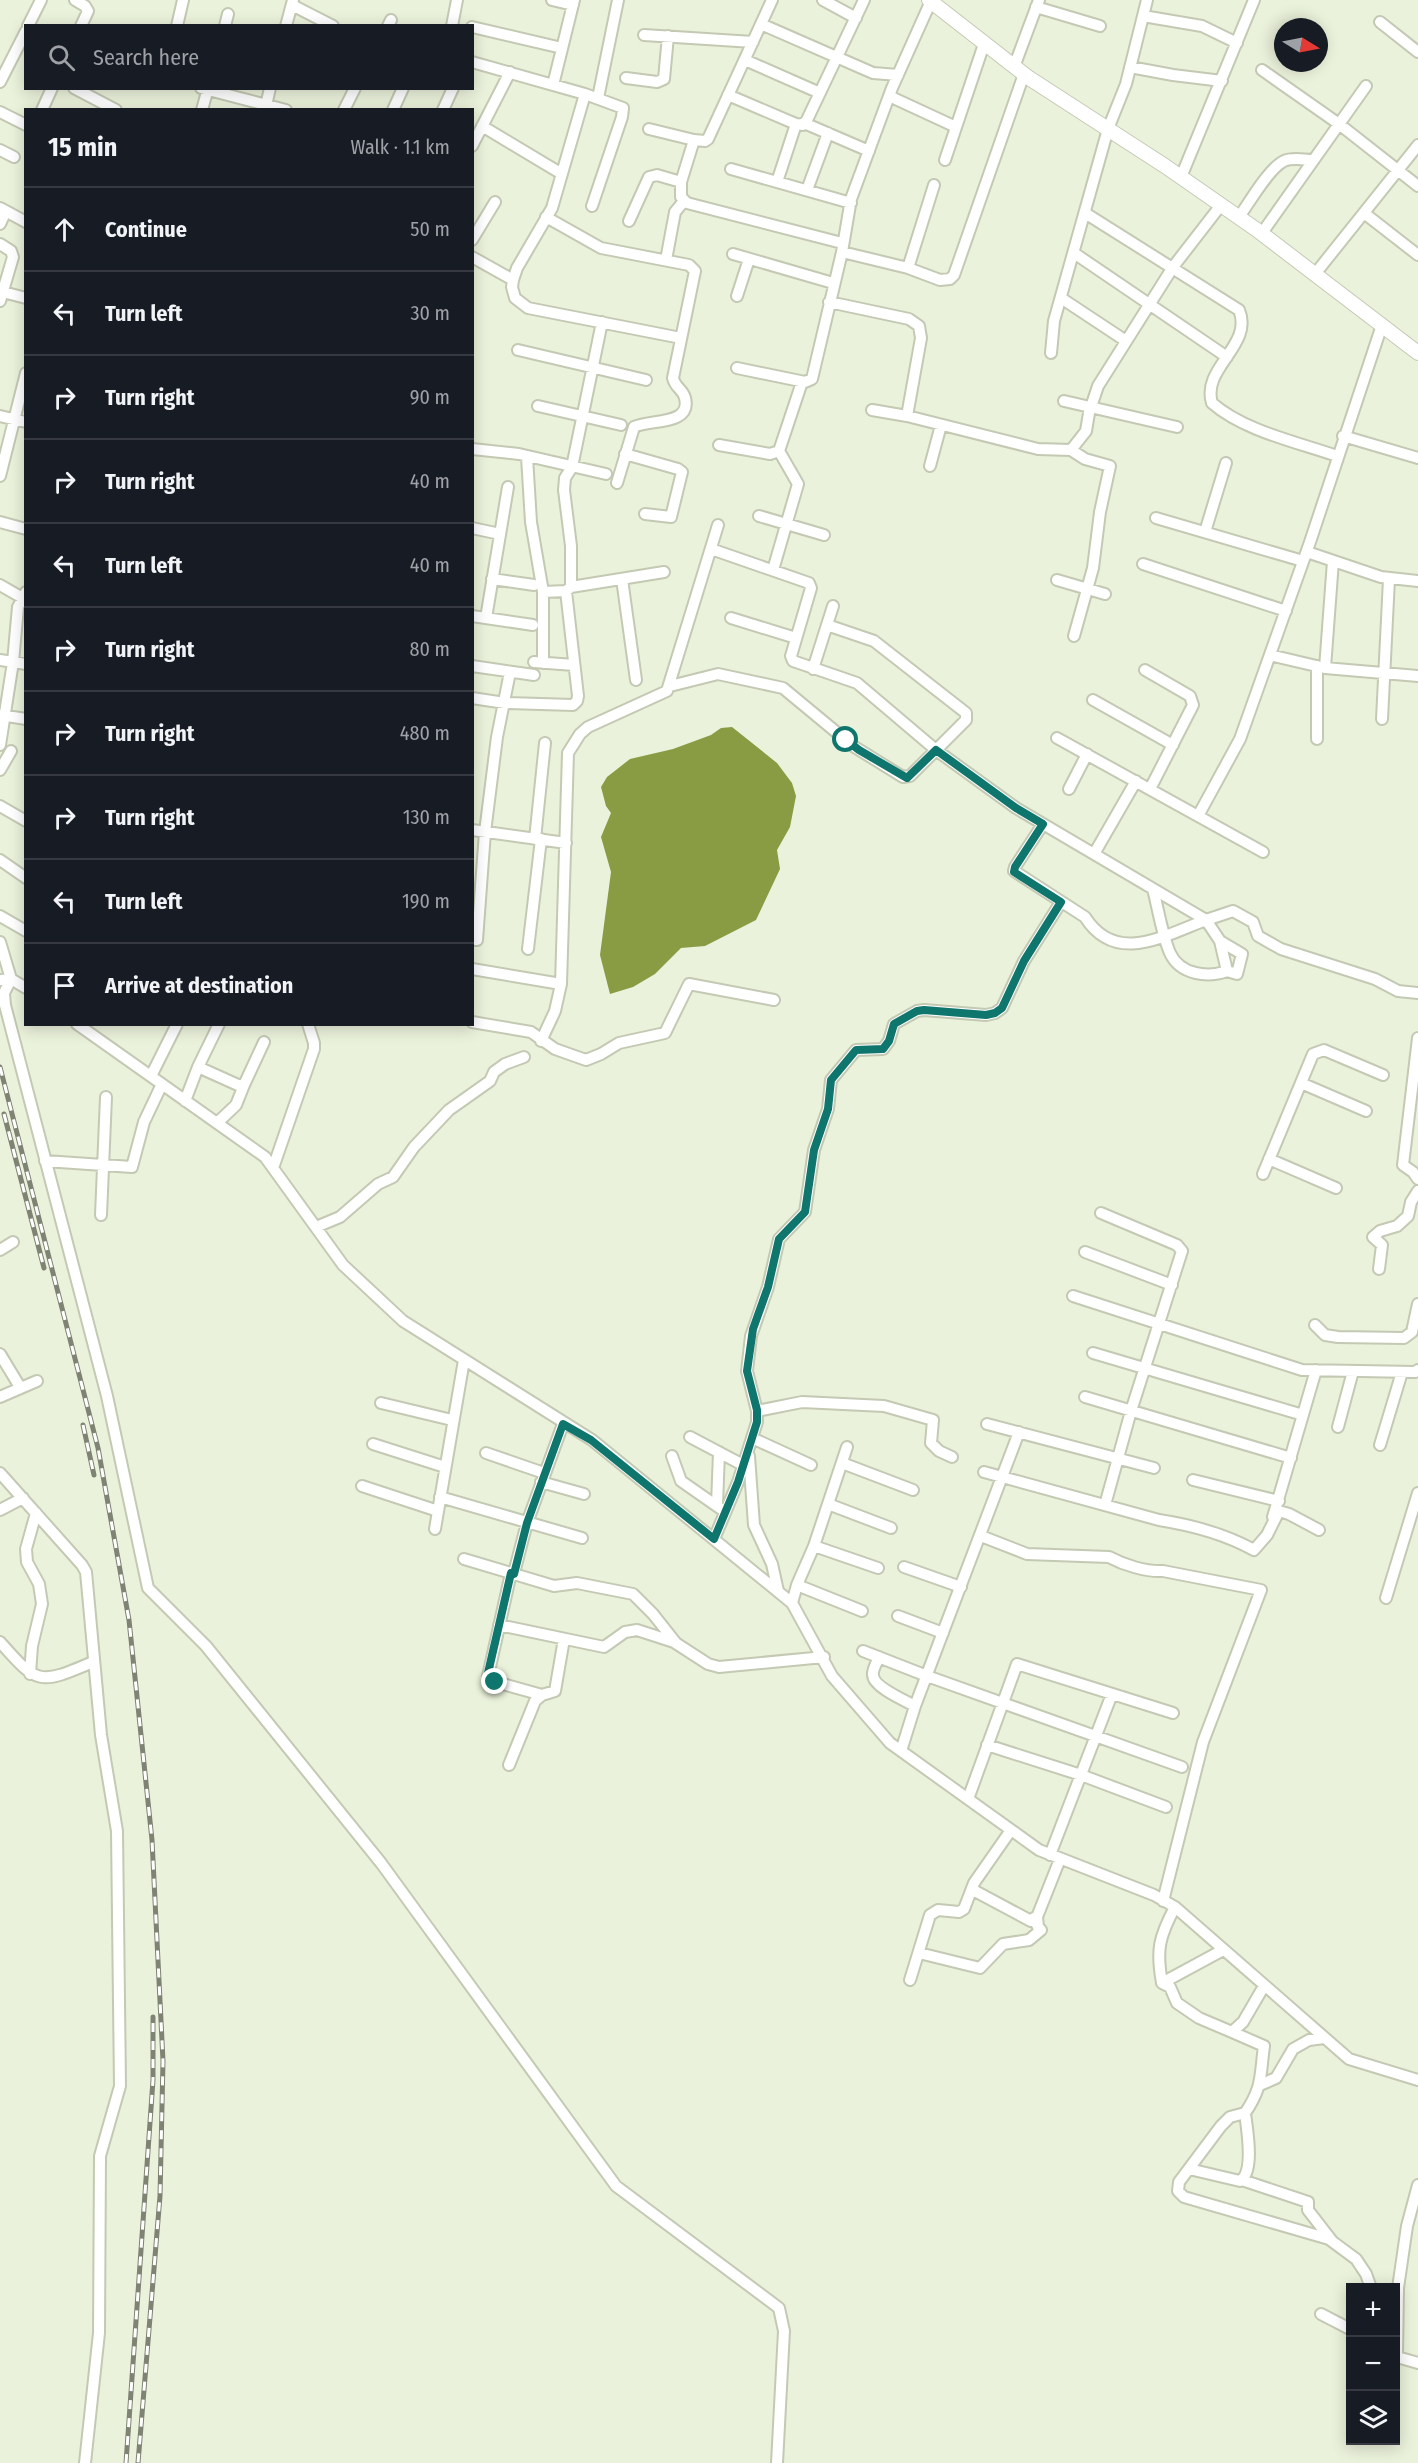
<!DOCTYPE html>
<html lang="en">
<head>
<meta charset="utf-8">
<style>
  body { margin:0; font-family:"Fira Sans Condensed",sans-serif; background:#20242c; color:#f1f3f6 }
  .controls { position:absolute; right:18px; bottom:18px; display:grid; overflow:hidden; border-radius:0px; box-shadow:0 3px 15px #0003 }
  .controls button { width:54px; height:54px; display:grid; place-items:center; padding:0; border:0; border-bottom:2px solid #363941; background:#171b24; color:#f1f3f6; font:30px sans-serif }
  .compass { position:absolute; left:1274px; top:18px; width:54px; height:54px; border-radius:50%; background:#171b24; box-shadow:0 3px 15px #0003; rotate:100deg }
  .stop { position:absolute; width:18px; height:18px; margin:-14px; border:4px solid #0f766e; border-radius:50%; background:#fff }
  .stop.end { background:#0f766e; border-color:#fff; box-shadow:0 2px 6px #0008 }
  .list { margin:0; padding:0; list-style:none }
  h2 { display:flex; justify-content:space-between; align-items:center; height:78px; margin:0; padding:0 24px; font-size:26px }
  h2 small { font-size:20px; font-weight:400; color:#9ea1a6 }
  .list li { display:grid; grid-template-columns:39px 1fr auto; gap:18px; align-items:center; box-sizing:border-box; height:84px; padding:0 24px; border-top:2px solid #363941 }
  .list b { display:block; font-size:22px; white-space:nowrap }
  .list em { font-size:20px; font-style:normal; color:#9ea1a6 }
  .icon { flex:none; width:33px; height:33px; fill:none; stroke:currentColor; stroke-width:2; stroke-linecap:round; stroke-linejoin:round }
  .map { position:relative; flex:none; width:1418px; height:2463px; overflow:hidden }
  .search { position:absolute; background:#171b24; box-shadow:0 3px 15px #0003; left:24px; top:24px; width:450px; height:66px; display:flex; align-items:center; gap:15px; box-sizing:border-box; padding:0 21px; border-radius:0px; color:#9ea1a6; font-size:22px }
  .panel { position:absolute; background:#171b24; box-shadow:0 3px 15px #0003; left:24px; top:108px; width:450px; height:918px; border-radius:0px }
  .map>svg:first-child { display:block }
  .water { fill:#899b43 }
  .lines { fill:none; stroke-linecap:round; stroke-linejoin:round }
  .street-casing { stroke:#c3c9b3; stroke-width:14 }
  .secondary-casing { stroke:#c3c9b3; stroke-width:16 }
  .street { stroke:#fff; stroke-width:10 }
  .secondary { stroke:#fff; stroke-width:14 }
  .rail-casing { stroke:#7e8374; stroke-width:5 }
  .rail { stroke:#fff; stroke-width:3; stroke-dasharray:9; stroke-linecap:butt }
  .route { stroke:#0f766e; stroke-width:8 }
</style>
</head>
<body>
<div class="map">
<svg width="1418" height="2463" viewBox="0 0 1418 2463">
  <rect width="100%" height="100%" fill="#ebf2db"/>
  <path class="water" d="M732,727L777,763L792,783L796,796L790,827L777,850L780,869L756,920L705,946L681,948L655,974L633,987L610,994L600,955L611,872L601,837L611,813L606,806L601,787L607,777L630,759L673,749L711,735L721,728Z"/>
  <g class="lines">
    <g class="street-casing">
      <path id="street" d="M75,0L85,6L88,11L81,26
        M552,0L573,5
        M772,0L708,139L705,141L694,140L681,182V197L687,203L842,243
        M823,0L856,18
        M292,5L333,26
        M1036,7L1100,26
        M1143,16L1202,26L1237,43
        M1380,22L1418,52
        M761,24L873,73L898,75
        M28,26L41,0
        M177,26L183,0
        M225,26L228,14
        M286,26L293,0
        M388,26L391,20
        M452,26L457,0
        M472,27L562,48
        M644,35L753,42
        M745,60L820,93
        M472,62L585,94L623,108L622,117L592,206
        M1014,67L1039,0
        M1130,67L1173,75L1222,81
        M1262,70L1339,124L1418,186
        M626,78L657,82L664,79L668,36
        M0,82L26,31
        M553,85L574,0
        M74,88L116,110
        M201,88L286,110
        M585,94L552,208L517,268L513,280L512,287L515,298L528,308L681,338
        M728,95L796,124L803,125L806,122L864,0
        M889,96L956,127
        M598,98L618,0
        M42,110L52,88
        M202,110L208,88
        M265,110L270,88
        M344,110L355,88
        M393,110L403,88
        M443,110L453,88
        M0,112L26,125
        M804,123L869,151
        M482,126L562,174
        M649,129L694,140
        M472,146L510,72
        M0,150L14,157
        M945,160L984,44
        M731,169L851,203
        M1181,177L1254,0
        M777,182L796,124
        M807,190L828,133
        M0,208L26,222
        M1085,213L1239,310C1254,345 1201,368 1212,403C1244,431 1297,442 1337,456
        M1364,213L1418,255
        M546,217L601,248L689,265L695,271L673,378C675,388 683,389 685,398C692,426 649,419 634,427L617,483
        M1239,217C1249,203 1269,168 1284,161C1293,157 1304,160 1313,160
        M629,221L649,177L657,175L681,182
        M0,224L6,211
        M1262,233L1366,86
        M472,240L495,202
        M0,244L11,251L13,257L0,301
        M842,252L908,268L940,280L950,279L954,275L1024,74
        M1074,253L1227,357
        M733,254L833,283
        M472,257L513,280
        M666,260L675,212L684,201
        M908,268L934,185
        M1315,274L1418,145
        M3,292L26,298
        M737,296L749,259
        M1061,298L1126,341
        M829,302L909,319L919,326L921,338L907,416
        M518,350L646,380
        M1051,353L1054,321L1108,129L1126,84L1147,0
        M737,368L805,382L812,379L842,252L851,199L892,88L931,1
        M1064,401L1177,427
        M538,406L621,425
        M1091,407L1098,386L1173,267L1221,205
        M872,410L907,416L1038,449L1071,450
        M0,416L26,422
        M1343,436L1418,458
        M719,445L770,454L779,451L802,382
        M472,449L519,454L606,474
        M625,454L678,469L682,472L671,517L645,514
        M527,457L531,522L543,592L566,591
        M930,466L941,425
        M0,476L26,373
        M759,516L824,535
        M1156,518L1303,561
        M0,522L26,529
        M472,528L500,534
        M1205,532L1226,463
        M711,549L809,583L811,588L791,656L793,661L857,683L936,750L1016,808L1206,920L1233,911L1253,922L1258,936L1281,949L1375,979L1398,991L1418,993
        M1307,552L1381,577L1418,581
        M1143,564L1286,611
        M773,570L798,484L779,451
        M492,579L534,585
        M622,579L636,680
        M1057,580L1105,594
        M0,585L26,600
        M571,587V546L564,490L565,478L572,467L602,322
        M543,592V663
        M472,616L533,625
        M486,618L508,487
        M731,618L796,638
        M1074,636L1093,568L1100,512L1110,466L1085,459L1071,450L1086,431L1090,407
        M1270,655L1325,668L1418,676
        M0,660L26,664
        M534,662L574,665
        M472,666L534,675
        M1317,666V739
        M1325,668L1333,561
        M813,669L833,606
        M1145,670L1190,696L1193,705L1150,789
        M670,686L718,674L783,688L853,746L903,777L910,776L966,720V713L874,641L827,625
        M472,698L505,703L573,705L577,701L578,696L566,591L571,587L664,572
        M1093,700L1173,745
        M0,715L26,719
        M1382,719L1389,579
        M1057,738L1263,852
        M0,745L13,662L18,607L26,592
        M0,770L11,751
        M1069,789L1087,754
        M0,806L26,821
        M1198,816L1240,739L1310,542L1382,325
        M1043,824L1015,867L1014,871L1085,917C1116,966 1165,935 1206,920L1220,941L1242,954L1237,974L1227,971L1220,941
        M472,830L566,843
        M535,839L545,743
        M1094,854L1136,781
        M0,860L26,878
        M1153,889C1158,908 1162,935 1170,953C1180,975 1208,978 1227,971
        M0,916L26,931
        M472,940H477L485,832L497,737L510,672
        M0,942L11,979L4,993L5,1005L107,1396L148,1588L206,1646L381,1863L616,2186L779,2308L784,2331L777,2463
        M528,949L541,839
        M472,969L561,984
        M0,980L11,979L26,988
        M472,1022L531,1032L555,1049L586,1060L601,1054L619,1043L665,1033L689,984L774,1000
        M77,1024L265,1157L343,1265L403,1321L592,1440L792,1603L832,1676L890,1743L1039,1850L1154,1895L1175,1907L1349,2059L1418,2080
        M1418,1038L1403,1165L1413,1172L1418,1179
        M541,1041L555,1011L561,984L568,753L580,734L588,727L667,691L718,525
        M198,1067L238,1085H244L264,1042
        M151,1076L177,1024
        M1301,1083L1366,1111
        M185,1101L198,1067L219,1024
        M217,1123L236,1105L244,1085
        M1269,1159L1336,1188
        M45,1161L132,1167L144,1122L162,1084
        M273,1168L314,1049V1043L308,1024
        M1263,1174L1313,1054L1324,1050L1383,1075
        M1101,1213L1177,1245L1182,1251L1131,1411L1105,1505
        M101,1215L106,1097
        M316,1227L340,1217L378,1184L393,1177L414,1147L449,1110L490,1081L494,1072L505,1064L524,1057
        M0,1250L13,1242
        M1085,1252L1172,1285
        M1379,1269L1382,1245L1373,1237L1380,1231L1397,1226L1408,1216L1411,1202L1418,1191
        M1073,1296L1302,1370L1415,1372L1418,1370
        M1315,1325L1325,1335L1338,1337L1404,1338L1412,1332L1418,1304
        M1093,1353L1303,1415
        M0,1354L20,1387
        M0,1397L37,1381
        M1085,1397L1291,1458
        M381,1403L452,1420
        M757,1411L802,1402L884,1406L933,1420L931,1443L939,1451L952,1457
        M987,1424L1154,1468
        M1338,1427L1353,1371
        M690,1437L743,1465
        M752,1438L811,1465
        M373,1444L445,1467
        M1380,1445L1402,1372
        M486,1453L544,1473
        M672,1456L681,1481L724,1511
        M749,1456L754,1525L772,1564L778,1591
        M842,1463L913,1490
        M984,1472L1159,1520C1191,1525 1225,1534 1254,1550L1267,1535L1279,1511L1289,1514L1319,1530
        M0,1473L82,1565L86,1572L101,1735L117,1831L120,2086L100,2156L99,2333L85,2463
        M1193,1480L1279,1501
        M541,1482L584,1494
        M362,1486L438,1511
        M440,1497L582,1538
        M828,1504L891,1528
        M717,1505L719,1452
        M0,1510L23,1498
        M1273,1517L1316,1370
        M435,1529L464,1360
        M981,1536L1027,1554L1109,1557C1124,1565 1146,1572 1163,1571L1261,1590L1203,1742L1163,1901
        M714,1539L738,1482L757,1422V1411L747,1371L751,1336L768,1287L779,1239L805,1212L814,1150L828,1109L831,1080L856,1050L883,1049L889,1041L894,1024L917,1011L924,1010L986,1015L995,1013L1002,1008L1024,961L1061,902
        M814,1546L878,1568
        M464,1559L554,1586L577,1583L633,1594L653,1614L676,1643
        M904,1567L961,1587
        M511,1573L488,1676L492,1681L542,1695
        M514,1573L527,1523L563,1424
        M797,1585L862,1611
        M1386,1598L1418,1493
        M792,1603L797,1585L814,1546L847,1447
        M898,1616L943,1633
        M499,1625L604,1647L625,1632L637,1630L674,1642L708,1664L719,1667L824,1657
        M0,1642C38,1685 39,1685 93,1662
        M863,1651L927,1676L1182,1767
        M879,1657C877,1662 872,1670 873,1675C873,1687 906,1701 915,1706
        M30,1674L32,1646L42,1604L39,1584L27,1562L26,1549L36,1513
        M987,1745L1081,1775L1166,1807
        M901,1751L915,1706L1019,1432
        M509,1765L535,1701L542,1695L555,1691L564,1639
        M968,1799L1017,1664L1173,1713
        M1050,1855L1112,1694
        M973,1890L1031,1921L1034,1918L1038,1927L1037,1917L1060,1859
        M1175,1907C1159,1937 1156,1950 1162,1983L1170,1987L1177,2003L1199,2018L1232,2032
        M919,1953L980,1968L1003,1944L1029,1940L1041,1930L1038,1927
        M910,1980L930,1915L938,1910L959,1912L964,1909L974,1883L1011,1830
        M1162,1983L1223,1950
        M1264,1986L1243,2022L1232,2032L1264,2046C1260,2075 1263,2087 1245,2113L1230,2117L1221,2126L1179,2182L1178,2191L1184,2197L1329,2239L1356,2259L1366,2274L1371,2288
        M1260,2085L1276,2078L1293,2049L1309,2040L1324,2038
        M1189,2169L1240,2181C1255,2172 1247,2129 1245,2113
        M1242,2180L1308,2202V2210L1332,2241
        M1321,2314L1350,2329
        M1396,2352L1397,2357L1418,2363
        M1396,2356L1397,2357L1398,2288L1407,2226L1418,2185"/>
    </g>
    <g class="secondary-casing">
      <path id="secondary" d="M929,0L1029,78L1165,166L1257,230L1418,353"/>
    </g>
    <use href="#street" class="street"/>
    <use href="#secondary" class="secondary"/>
    <g class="rail-casing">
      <path id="rail" d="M0,1067L98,1448L129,1620L152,1840L163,2061L160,2196L138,2463
        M4,1114L44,1268
        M83,1425L94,1475
        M126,2463L153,2080V2017"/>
    </g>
    <use href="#rail" class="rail"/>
  </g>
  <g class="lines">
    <path class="route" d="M495,1682L490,1679L488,1673L511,1573L514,1574L527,1523L563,1424L591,1440L714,1539L738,1482L757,1422V1410L747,1371L753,1329L768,1287L779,1239L805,1212L814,1150L828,1109L831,1080L856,1050L883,1049L889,1041L894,1024L917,1011L924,1010L986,1015L995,1013L1002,1008L1024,961L1061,902L1014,872L1015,867L1043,824L1016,808L936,750L907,778L859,750L846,740"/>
  </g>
</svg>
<div class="controls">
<button>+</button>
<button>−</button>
<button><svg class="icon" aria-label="layers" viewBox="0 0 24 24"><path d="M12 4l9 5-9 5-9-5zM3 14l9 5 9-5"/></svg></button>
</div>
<svg class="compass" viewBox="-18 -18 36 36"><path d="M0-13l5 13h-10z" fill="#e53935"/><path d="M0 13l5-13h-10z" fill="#9ea1a6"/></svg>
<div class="stop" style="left:846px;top:740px"></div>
<div class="stop end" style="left:495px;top:1682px"></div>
<div class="search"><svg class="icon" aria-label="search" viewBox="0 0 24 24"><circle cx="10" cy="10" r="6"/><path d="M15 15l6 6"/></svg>Search here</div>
<section class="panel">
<h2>15 min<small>Walk · 1.1 km</small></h2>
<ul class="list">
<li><svg class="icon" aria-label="ahead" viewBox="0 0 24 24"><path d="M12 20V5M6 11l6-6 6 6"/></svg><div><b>Continue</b></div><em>50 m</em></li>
<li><svg class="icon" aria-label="left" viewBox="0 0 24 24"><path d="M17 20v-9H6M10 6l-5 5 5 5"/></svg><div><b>Turn left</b></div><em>30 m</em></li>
<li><svg class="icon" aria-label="right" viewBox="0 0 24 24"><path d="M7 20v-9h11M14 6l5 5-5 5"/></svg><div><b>Turn right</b></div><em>90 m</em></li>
<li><svg class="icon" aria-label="right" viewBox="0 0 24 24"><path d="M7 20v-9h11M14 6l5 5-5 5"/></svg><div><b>Turn right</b></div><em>40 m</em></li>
<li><svg class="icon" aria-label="left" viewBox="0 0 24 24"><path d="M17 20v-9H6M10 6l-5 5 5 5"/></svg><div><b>Turn left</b></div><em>40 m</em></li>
<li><svg class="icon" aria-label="right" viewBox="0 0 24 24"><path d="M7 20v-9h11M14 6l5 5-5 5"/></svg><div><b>Turn right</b></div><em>80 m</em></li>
<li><svg class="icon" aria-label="right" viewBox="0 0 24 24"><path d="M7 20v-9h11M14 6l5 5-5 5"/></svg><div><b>Turn right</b></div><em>480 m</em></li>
<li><svg class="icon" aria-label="right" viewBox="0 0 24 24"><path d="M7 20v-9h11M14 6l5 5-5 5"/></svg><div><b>Turn right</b></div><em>130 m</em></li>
<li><svg class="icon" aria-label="left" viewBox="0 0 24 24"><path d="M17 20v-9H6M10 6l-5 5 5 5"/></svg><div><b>Turn left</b></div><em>190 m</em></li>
<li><svg class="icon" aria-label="arrive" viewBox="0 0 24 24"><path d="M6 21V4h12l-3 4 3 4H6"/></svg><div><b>Arrive at destination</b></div></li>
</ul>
</section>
</div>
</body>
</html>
